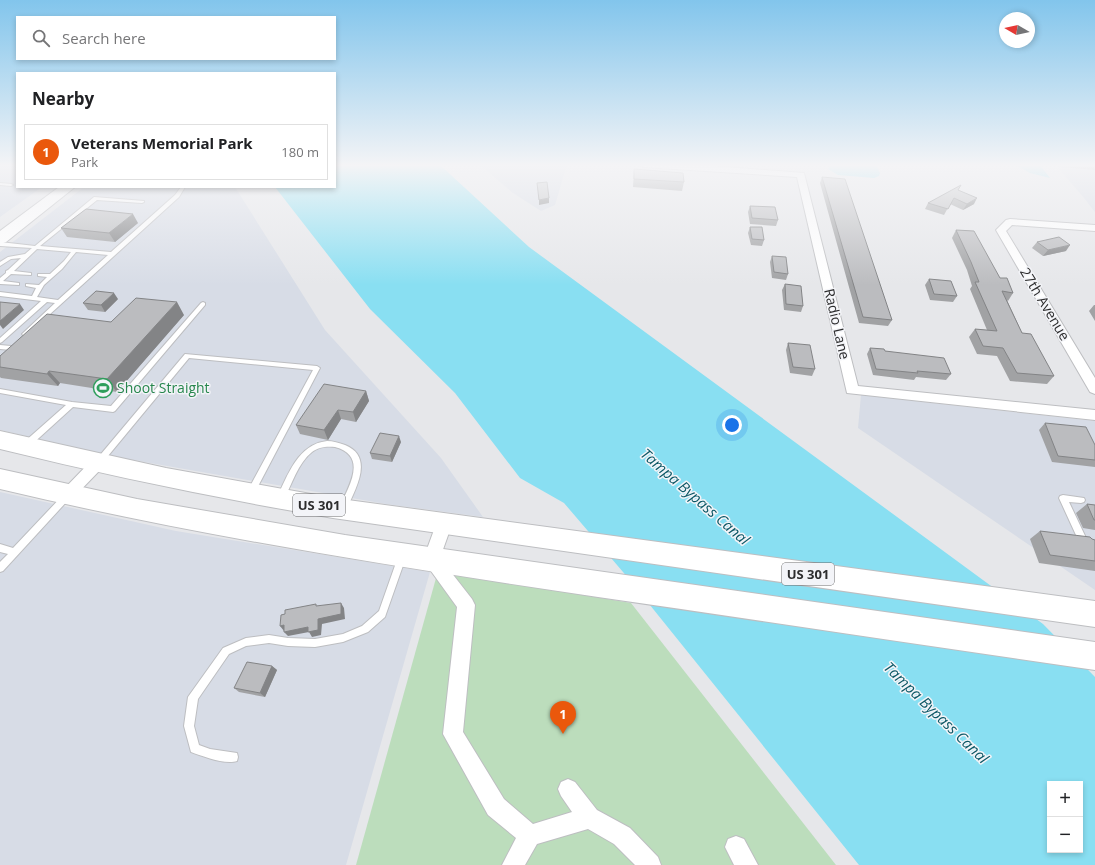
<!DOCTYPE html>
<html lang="en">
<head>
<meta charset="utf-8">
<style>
  body { margin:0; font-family:"Open Sans",sans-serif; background:#f6f6f6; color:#202124 }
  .controls { position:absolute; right:12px; bottom:12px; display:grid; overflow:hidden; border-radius:0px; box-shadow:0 2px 6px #0003 }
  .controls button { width:36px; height:36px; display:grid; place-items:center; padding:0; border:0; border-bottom:1px solid #e0e0e0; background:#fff; color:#202124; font:20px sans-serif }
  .compass { position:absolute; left:999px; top:12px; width:36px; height:36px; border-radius:50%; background:#fff; box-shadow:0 2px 6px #0003; rotate:279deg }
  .you { position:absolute; left:732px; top:425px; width:14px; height:14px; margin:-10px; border:3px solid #fff; border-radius:50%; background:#1a73e8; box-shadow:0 0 0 6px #1a73e833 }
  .badge { display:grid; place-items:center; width:26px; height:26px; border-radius:50%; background:#ea580c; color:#fff; font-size:13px; font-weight:700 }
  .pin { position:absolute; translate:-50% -33px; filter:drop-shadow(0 1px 2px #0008) }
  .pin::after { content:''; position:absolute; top:21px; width:14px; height:12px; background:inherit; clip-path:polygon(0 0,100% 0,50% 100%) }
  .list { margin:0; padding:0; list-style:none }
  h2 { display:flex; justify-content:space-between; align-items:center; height:52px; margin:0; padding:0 16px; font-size:17px }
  h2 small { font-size:13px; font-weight:400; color:#757577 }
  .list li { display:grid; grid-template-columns:26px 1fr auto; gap:12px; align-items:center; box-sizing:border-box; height:56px; margin:0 8px 8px; padding:0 8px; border:1px solid #e0e0e0; border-radius:0px }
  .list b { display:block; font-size:15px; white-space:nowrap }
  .list p { margin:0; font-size:13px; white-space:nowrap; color:#757577 }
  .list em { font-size:13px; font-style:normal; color:#757577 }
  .icon { flex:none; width:22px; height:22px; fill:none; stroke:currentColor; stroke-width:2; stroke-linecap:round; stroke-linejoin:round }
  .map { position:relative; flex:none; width:1095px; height:865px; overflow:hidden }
  .search { position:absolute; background:#fff; box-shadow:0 2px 6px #0003; left:16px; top:16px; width:320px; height:44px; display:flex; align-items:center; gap:10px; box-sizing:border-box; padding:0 14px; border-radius:0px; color:#757577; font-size:15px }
  .panel { position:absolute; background:#fff; box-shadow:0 2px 6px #0003; left:16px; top:72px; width:320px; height:116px; border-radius:0px }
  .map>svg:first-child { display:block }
  .built { fill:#d7dce6 }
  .green { fill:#bcddbc }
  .water { fill:#89dff2; fill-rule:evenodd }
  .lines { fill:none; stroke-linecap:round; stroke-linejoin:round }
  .lane-casing { stroke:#bdbec1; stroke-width:2 }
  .street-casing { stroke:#bdbec1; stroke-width:2 }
  .primary-casing { stroke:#bdbec1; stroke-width:2 }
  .lane { fill:#fff; fill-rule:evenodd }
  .street { fill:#fff; fill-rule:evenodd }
  .primary { fill:#fff; fill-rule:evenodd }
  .wall { fill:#a1a2a4 }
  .shaded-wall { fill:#838486 }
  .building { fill:#bbbcbf; stroke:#838486 }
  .labels { text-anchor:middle; stroke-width:3; stroke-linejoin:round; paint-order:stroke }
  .shield { fill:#f3f4f8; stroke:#68696b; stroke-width:1 }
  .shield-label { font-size:13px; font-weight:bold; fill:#2d2d2e }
  .street-label { font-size:14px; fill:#2d2d2e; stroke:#f3f4f8 }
  .leisure-label { font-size:14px; fill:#27864d; stroke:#f3f4f8; text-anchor:start }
  .water-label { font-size:15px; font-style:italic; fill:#0c5866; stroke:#f3f4f8 }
</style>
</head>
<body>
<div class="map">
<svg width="1095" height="865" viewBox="0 0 1095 865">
  <rect width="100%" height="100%" fill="#e6e7ea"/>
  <path class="built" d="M0,164H17V187H42L0,217Z
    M479,164H567L555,205L541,211L513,193Z
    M1055,164H1095V212L1084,198Z
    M84,187H235L325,330L441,458L483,517L386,504L110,456L0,430V252Z
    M861,395L1095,421V590L858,428Z
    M0,492L176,531L430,572L346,865H0Z"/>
  <path class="green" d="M438,571L631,603L836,865H356Z"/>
  <path class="water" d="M335,164H439L529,247L1043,624L1095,677V865H859L629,579L564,503L520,478L455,393L370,309L275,187H335ZM1050,784H1080V850H1050Z
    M832,164H876L880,173L879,176L874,178L838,175L828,169Z
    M1011,164H1039L1050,178L1030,173L1021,168Z"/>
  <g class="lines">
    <g class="lane-casing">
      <path id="lane" d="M0,183L11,184L13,185L11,186L0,185Z
        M181,187H185L179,197L27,335H23L22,334L55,303L47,302L2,342L0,343V338L41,301L0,296V292L32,296L36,288L26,286V284L39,285L47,277L38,276V274H50L64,261L71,252L37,249L14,271L31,273V275L11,274L3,281L19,283V285L0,284V278L6,273V271L8,270L21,258L11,259L0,266V262L8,257L25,254L32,248L0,246V242L35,246L94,197L144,201V202L142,203L97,200L40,246L111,252L175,195ZM76,252L108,255L58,300L37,297L44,285L62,269Z
        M203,302L205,303V305L115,411L113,412L73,407L29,447H23L22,445L23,443L66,405L0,393V389L72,402L111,406L201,303Z
        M0,345L11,346L14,348L11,350L0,349Z
        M185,354L317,366L320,368L254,494L251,495L248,494L247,492L313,370L189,358L103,462H97L96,460Z
        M327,441C333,441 339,443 345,445C375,457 355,490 346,510L343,511L340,510L339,508C348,488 369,456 335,447C327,446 318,447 312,452C298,463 292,484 284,499L281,500L278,499L277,497C288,475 298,444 327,441Z
        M67,493L70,494L71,496L70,498L3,571L0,572V562L8,554L0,552V544L13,548L64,494Z
        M1063,495L1084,498L1085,500L1084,502L1081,503L1069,502L1087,540L1095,541V549L1081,546L1059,498L1060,496Z
        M402,553L405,554L406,557L386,614L385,617L368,632L343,642L315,647L288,646L269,643L246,646L229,654L198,699L194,726L199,745L210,749L237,753L238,757L237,761C225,765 202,756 191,752L184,726L188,697L223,648L246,638L269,635L288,638L315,639L343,634L362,626L379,611L398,557L399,554Z"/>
    </g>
    <g class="street-casing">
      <path id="street" d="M639,164H686L804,173L858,386L1095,410V420L847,393L797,177L643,167Z
        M1010,219L1095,225V231L1012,225L1006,231L1095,378V394L1090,392L996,230L1006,220Z
        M97,458L102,460L104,464L102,468L72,499L67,501L62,499L59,495L62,491L92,460Z
        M444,517L450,519L452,524L440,558L472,599L475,605L463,732L504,799L533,824L572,812L561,796L558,789L561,782L568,779L575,782L597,810L630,828L658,857L661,865H635L614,844L588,829L537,844L525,865H502L516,838L488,815L443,734L457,607L423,560L438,519Z
        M736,836L744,839L758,865H734L725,847L728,839Z"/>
    </g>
    <g class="primary-casing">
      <path id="primary" d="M59,187H75L6,242L0,244V231Z
        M0,431L166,468L333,498L1095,601V627L333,518C221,499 110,476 0,449Z
        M0,469L137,499L345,535L1095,642V670C929,646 764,621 598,597C398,567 197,536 0,489Z"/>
    </g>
    <use href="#lane" class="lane"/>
    <use href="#street" class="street"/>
    <use href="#primary" class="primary"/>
  </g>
  <path class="wall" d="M1059,164H1095V170L1061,167Z
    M634,169L684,182L682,191L633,187Z
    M822,177L892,320L888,326L859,323L820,183Z
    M958,190L974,204L963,210L950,204L944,215L925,209L928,203Z
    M750,206L778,220L776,226L750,224L748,212Z
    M138,223L115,242L67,237L61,228Z
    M750,227L764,240L762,246L751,245L748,233Z
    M956,230L1013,293L1008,301L1007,300L1022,333L1054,376L1047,384L1010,381L997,356L977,354L969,337L975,329L987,330L970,289L972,286L967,270L952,238Z
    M1037,242L1066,251L1043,256L1032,248Z
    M772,256L788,274L786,280L772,278L770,262Z
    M929,279L957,296L953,302L930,300L925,285Z
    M785,284L803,306L801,312L784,310L782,290Z
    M118,299L105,312L88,310L83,303Z
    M1094,305H1095V321L1089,311Z
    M184,315L117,392L60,383L58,386L1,378L0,377V356L111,322Z
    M788,343L815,369L812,376L790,373L786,350Z
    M870,348L885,351L951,374L946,380L916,377L914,380L873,375L867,354Z
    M366,391L369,401L356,422L341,419L328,440L300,434L296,425Z
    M1045,423L1095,460V467L1052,462L1039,430Z
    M401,442L392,462L372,459L370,453Z
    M1087,504L1095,505V530L1083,528L1076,513Z
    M1040,531L1095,540V571L1039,563L1030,539Z
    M272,666L277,670L265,697L239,692L234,688Z"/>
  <path class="shaded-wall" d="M549,198V203L539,205V200Z
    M977,198L974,204L963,210L967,204Z
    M133,214L138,223L115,242L109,233Z
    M1070,245L1066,251L1043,256L1048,250Z
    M114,293L118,299L105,312L101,305Z
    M177,302L184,315L117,392L107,379Z
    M20,304L24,310L3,329L0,325V321Z
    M49,371L60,383L58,386L47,374Z
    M366,391L369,401L356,422L353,412Z
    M338,410L341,419L328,440L324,430Z
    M399,436L401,442L392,462L390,456Z
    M341,603L344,608L345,619L322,624L321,635L312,637L309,632L288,636L284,632L318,619Z
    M284,625V631L280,626Z
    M272,666L277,670L265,697L260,693Z"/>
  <path class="building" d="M634,169L683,173L684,182L634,179Z
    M822,177L845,179L892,320L863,317Z
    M547,182L549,198L539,200L537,183Z
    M961,185L958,190L977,198L967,204L954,198L948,209L928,203Z
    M750,206L775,207L778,220L752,218Z
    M86,209L133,214L109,233L61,228Z
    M750,227H762L764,240L752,239Z
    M956,230L974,231L1000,278H1007L1013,293L1002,291L1022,333L1031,334L1054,376L1017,373L1003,348L983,346L975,329L997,331L975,282H979L971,262Z
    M1059,237L1070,245L1048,250L1037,242Z
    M772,256L786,257L788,274L774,272Z
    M929,279L951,281L957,296L934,294Z
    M785,284L801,286L803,306L786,304Z
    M96,291L114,293L101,305L83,303Z
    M136,298L177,302L107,379L49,371L47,374L0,367V356L47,314L111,322Z
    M0,302L20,304L0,321Z
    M788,343L810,345L815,369L793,367Z
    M870,348L884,349L885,351L944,358L951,374L917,371L918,373L876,369Z
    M324,384L366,391L353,412L338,410L324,430L296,425Z
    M1045,423L1086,427L1095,445V460L1058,456Z
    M380,433L399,436L390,456L370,453Z
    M1087,504L1095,505V520H1094Z
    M1040,531L1090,537L1092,539L1095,540V561L1050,555Z
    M341,603V614L318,619V630L308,632V627L284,632V625L280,626L281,615L285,614V610L316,604V606Z
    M247,662L272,666L260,693L234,688Z"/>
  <linearGradient id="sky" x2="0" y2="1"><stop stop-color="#82c5ec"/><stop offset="0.58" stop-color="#f4f4f6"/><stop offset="1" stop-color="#f4f4f6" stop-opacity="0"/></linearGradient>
  <rect width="1095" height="285" fill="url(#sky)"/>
  <defs>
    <g id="stadium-ring" transform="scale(1)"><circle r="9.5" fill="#f3f4f8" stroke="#2e9e5b" stroke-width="1.5"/><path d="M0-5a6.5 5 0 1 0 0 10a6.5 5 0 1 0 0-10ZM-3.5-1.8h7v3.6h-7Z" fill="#2e9e5b"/></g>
  </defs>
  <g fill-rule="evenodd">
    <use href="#stadium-ring" x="103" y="388"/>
  </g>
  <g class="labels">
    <g class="shield">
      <rect x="293" y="494" width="52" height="22" rx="3"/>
      <rect x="782" y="563" width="52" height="22" rx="3"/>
    </g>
    <g class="shield-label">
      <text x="319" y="510">US 301</text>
      <text x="808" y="579">US 301</text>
    </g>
    <g class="street-label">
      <text transform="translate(1045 304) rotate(59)" y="5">27th Avenue</text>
      <text transform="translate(837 324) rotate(77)" y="5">Radio Lane</text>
    </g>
    <g class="leisure-label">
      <text x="117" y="393">Shoot Straight</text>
    </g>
    <g class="water-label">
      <text transform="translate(695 497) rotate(41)" y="5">Tampa Bypass Canal</text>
      <text transform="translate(936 713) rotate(44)" y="5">Tampa Bypass Canal</text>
    </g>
  </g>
</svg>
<div class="controls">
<button>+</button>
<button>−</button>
</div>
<svg class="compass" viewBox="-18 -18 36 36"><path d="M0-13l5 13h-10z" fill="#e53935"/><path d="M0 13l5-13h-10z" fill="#757577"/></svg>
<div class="you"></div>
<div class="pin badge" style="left:563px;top:734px">1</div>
<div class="search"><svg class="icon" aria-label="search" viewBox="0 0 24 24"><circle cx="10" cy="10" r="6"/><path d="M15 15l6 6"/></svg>Search here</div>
<section class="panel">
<h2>Nearby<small></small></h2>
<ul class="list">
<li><span class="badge">1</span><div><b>Veterans Memorial Park</b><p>Park</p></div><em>180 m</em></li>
</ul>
</section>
</div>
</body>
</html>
